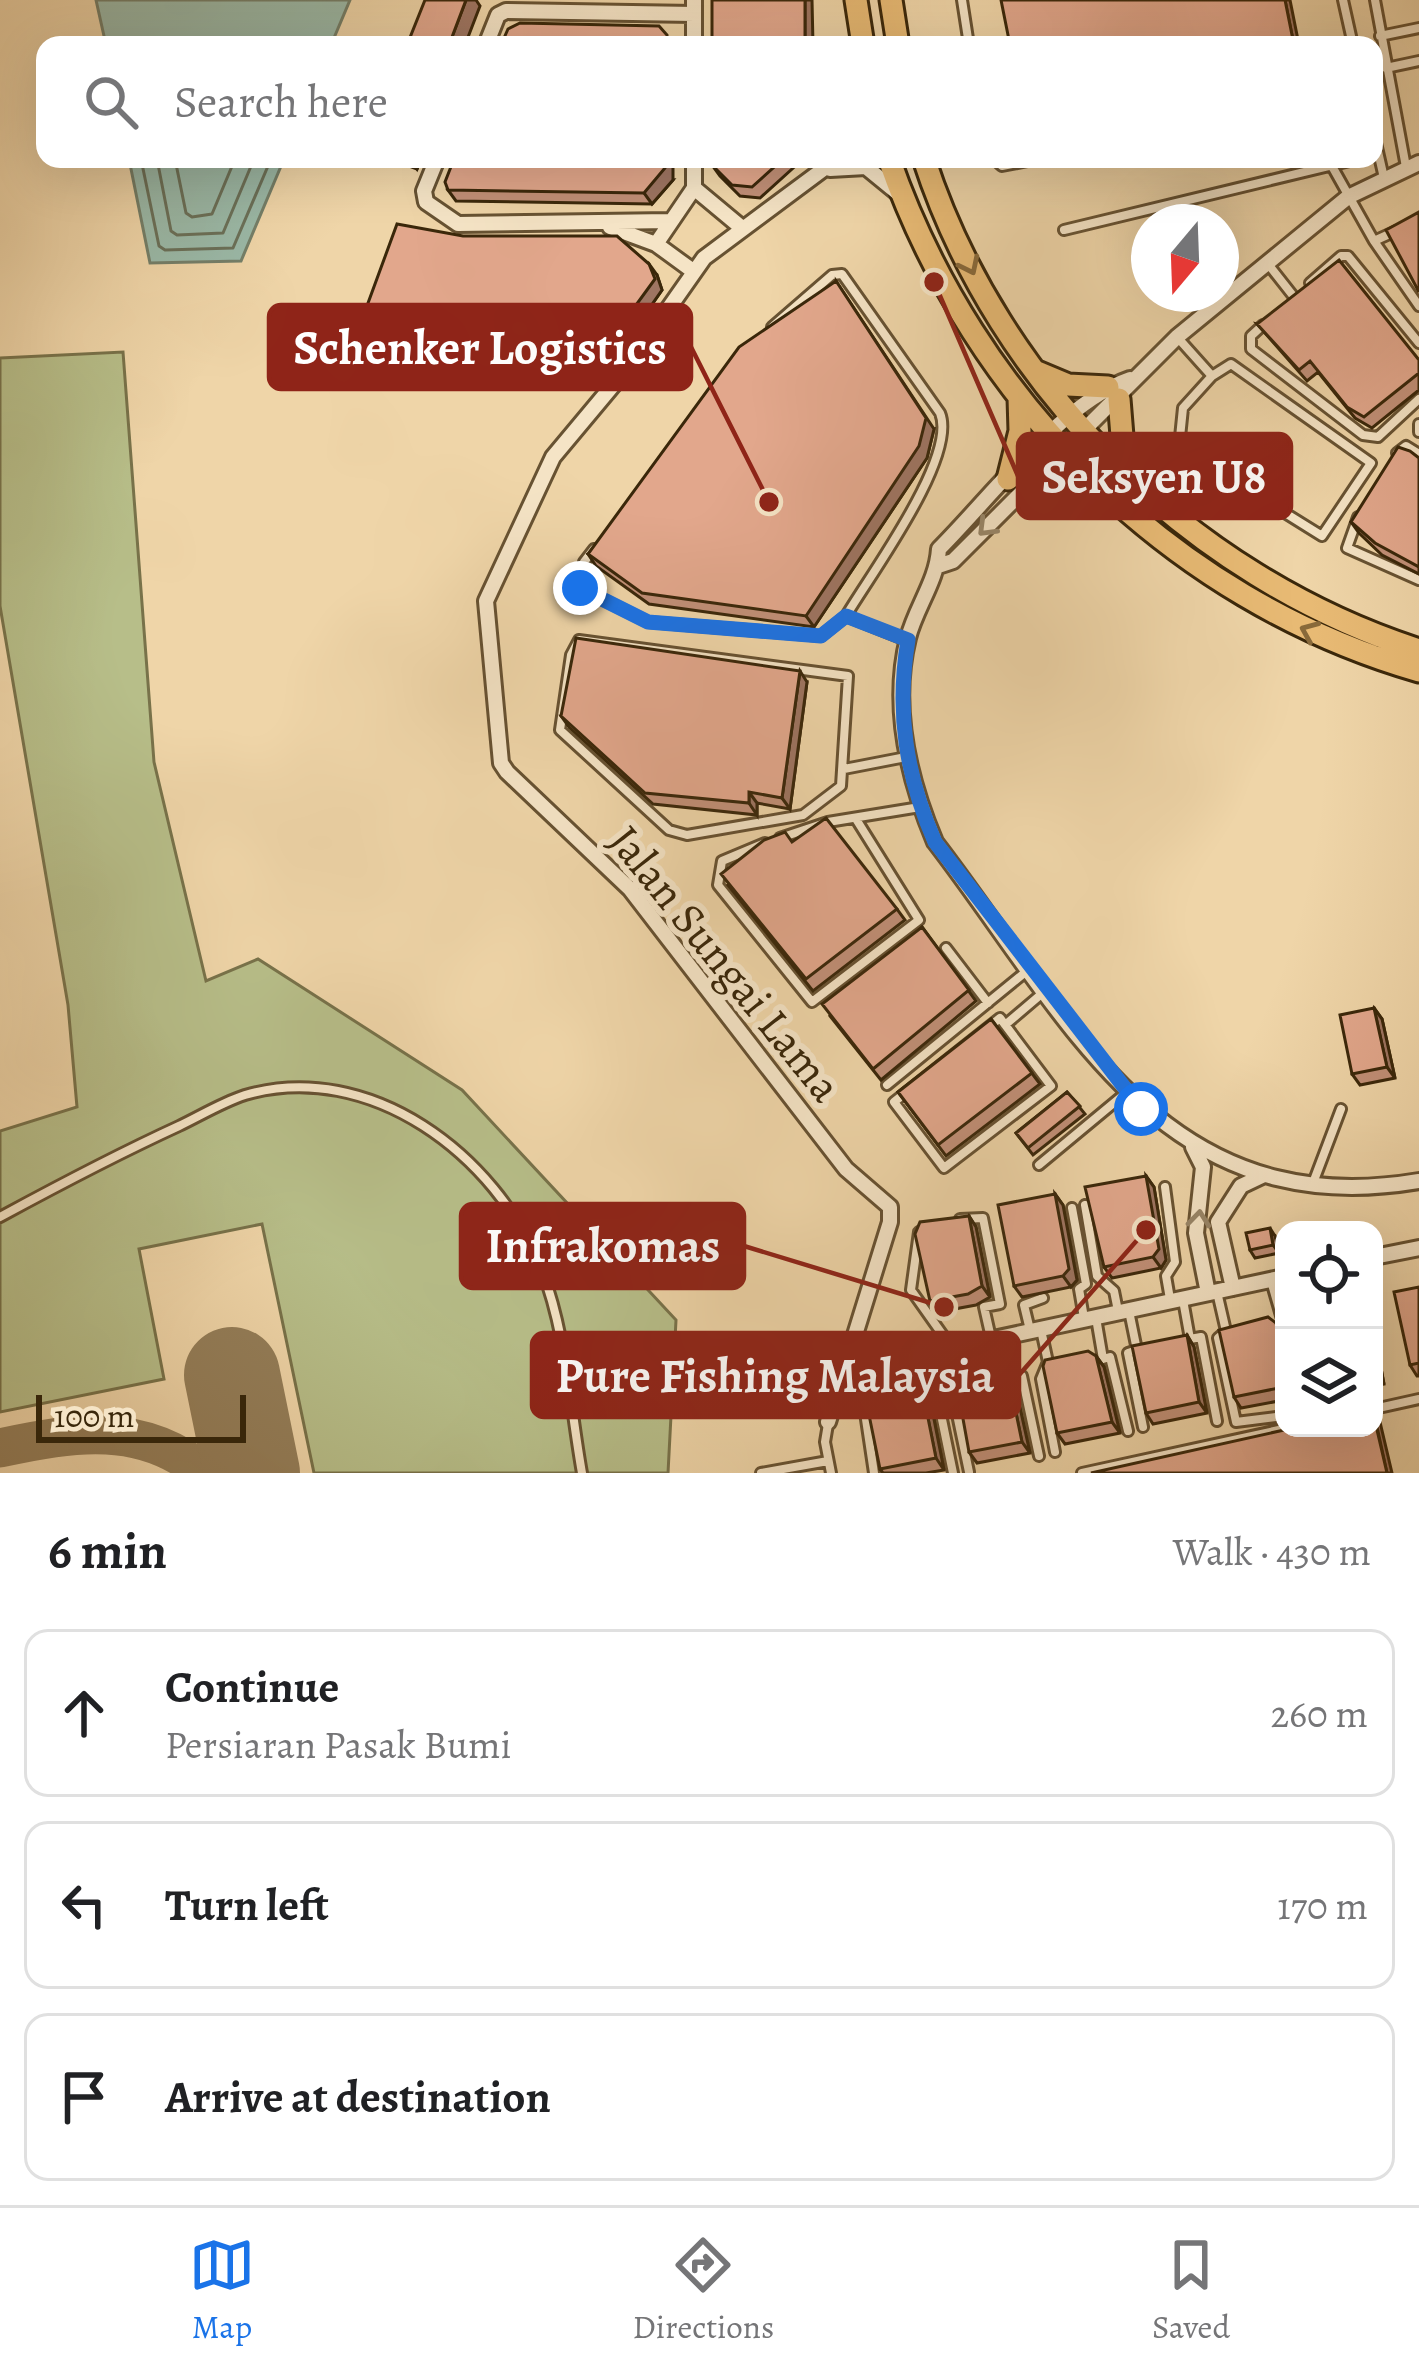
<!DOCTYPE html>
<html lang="en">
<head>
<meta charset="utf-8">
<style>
  body { margin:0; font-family:Alegreya,serif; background:#f6f6f6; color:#202124 }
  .controls { position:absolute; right:36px; bottom:36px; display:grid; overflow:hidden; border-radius:24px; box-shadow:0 12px 48px #0002 }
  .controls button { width:108px; height:108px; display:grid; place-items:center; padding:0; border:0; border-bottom:3px solid #e0e0e0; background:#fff; color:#202124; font:60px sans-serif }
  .compass { position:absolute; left:1131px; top:204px; width:108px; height:108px; border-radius:50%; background:#fff; box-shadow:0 12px 48px #0002; rotate:199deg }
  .scale { position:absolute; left:36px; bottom:30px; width:210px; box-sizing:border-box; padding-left:12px; border:6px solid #3a270a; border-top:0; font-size:33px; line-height:42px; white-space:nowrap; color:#3a270a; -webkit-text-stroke:9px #f5e4c6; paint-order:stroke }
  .stop { position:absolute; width:36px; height:36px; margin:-27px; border:9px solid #1a73e8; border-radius:50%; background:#fff }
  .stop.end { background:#1a73e8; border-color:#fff; box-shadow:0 3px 12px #0008 }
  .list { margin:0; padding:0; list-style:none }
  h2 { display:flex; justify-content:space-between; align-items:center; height:156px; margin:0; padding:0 48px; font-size:51px }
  h2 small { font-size:39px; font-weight:400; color:#757577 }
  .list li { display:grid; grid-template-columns:78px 1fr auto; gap:36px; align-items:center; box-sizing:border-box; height:168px; margin:0 24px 24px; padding:0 24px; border:3px solid #e0e0e0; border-radius:24px }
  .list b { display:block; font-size:45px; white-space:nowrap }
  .list p { margin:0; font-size:39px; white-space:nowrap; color:#757577 }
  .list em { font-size:39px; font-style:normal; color:#757577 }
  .icon { flex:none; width:66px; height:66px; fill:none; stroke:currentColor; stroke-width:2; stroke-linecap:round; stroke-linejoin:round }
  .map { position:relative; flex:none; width:1419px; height:1473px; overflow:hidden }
  .search { position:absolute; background:#fff; box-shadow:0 12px 48px #0002; left:36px; right:36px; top:36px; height:132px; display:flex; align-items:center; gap:30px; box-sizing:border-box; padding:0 42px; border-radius:24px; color:#757577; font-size:45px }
  .sheet { height:732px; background:#fff }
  nav { display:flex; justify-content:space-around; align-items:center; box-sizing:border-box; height:168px; border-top:3px solid #e0e0e0; background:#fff; font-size:33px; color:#757577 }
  nav a { display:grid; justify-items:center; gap:6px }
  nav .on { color:#1a73e8 }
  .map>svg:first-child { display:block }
  .green { fill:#b7be89; stroke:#78724a; stroke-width:3 }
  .water { fill:#9ab9a8; stroke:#747f69; stroke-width:3 }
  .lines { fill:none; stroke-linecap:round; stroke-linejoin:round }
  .shore { stroke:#6a7059; stroke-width:3 }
  .taxiway { stroke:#947e59; stroke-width:39 }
  .runway { stroke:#947e59; stroke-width:96 }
  .service-casing { stroke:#675232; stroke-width:14 }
  .minor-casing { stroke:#675232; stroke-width:20 }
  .primary-casing { stroke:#3a270a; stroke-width:27 }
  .service { stroke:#f5e4c6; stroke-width:8 }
  .minor { stroke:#f5e4c6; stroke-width:14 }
  .primary { stroke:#e8ba74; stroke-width:21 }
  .wall { fill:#c29078; stroke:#3a270a; stroke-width:3 }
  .shaded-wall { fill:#9e7562; stroke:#3a270a; stroke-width:3 }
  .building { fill:#e2a78c; stroke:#3a270a; stroke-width:3 }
  .oneway { stroke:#88693a }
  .oneway2 { stroke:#988668 }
  .route { stroke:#1a73e8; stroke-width:15 }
  .labels { text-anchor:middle; stroke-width:12; stroke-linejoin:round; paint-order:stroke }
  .street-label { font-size:45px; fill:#3a270a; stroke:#f5e4c6 }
  .leader { fill:none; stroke:#8f2418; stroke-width:4.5 }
  .callout-dot { fill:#8f2418; stroke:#f5e4c6; stroke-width:4.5 }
  .callout { fill:#8f2418; stroke:#8f2418; stroke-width:4.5 }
  .callout-label { font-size:48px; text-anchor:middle; font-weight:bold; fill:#fff }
</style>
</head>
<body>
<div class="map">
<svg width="1419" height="1473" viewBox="0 0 1419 1473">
  <rect width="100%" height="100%" fill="#efd5a8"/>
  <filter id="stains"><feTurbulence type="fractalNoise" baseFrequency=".00167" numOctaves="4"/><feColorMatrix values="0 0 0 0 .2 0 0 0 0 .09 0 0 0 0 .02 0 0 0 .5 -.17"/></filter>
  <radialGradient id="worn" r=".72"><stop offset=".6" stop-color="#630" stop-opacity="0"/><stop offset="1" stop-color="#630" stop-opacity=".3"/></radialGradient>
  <path class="green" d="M123,352L154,762L206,981L258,959L462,1090L676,1320L668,1473H314L262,1224L139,1249L164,1379L0,1412V1131L77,1107L68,1005L0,606V358Z"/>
  <path class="water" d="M96,0H350L331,45H106Z
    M129,159H284L241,261L150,263Z"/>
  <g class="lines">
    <path class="shore" d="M141,159L159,246L165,250L233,248L271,159
      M157,159L171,231L177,235L223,233L254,159
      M175,159L186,213L192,217L212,214L235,159"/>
    <path class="taxiway" d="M0,1448C73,1432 143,1421 204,1473"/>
    <path class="runway" d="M232,1375L252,1473"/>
    <g class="service-casing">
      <path id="service" d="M962,0L969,45
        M1343,0L1353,45
        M1375,0L1406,167
        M1380,36L1419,28
        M1386,68L1419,61
        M1374,134L1384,178
        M994,159L1002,166L1038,159
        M1328,159L1374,241
        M1064,230L1358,159
        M1396,231L1374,241L1419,306
        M1268,264L1294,297
        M1310,283L1341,256H1348L1419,343
        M1263,325L1251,336V349L1363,435L1378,437L1419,399
        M772,327L832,275L842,274L940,413C958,457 870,575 846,616L906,640
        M1178,338L1212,376L1183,408L1179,447L1322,536L1371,463L1231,364L1212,376
        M1419,424V432
        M1397,453L1406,446L1419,454
        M1358,517L1347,548L1419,580
        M594,549L584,562L580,588L648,622L821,636L846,616
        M579,640L848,676L841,786L803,815L687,835L669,830L560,730L571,655Z
        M844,769L906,757
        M780,838L828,822L920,807
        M765,843L722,861L718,885L812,1002L919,920L856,819
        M946,948L988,1003
        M1000,1018L1051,1086L944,1168L894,1102Z
        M1005,1025L1045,991
        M887,1085L1028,970
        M1039,1165L1127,1092
        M1313,1183L1341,1109
        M1165,1187L1175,1262L1166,1276L1170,1299
        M1085,1205L1097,1276L1114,1291L1118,1311
        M1072,1208L1086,1284L1079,1289L1084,1318
        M0,1217C59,1185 118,1154 179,1126C200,1116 223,1102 245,1095C370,1059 496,1155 541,1268C566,1331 570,1406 582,1473
        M960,1219L983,1218L1000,1304L984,1307L991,1338
        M919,1232L911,1290L952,1348L961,1387L954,1400L969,1472
        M1271,1281L1284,1326
        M1217,1292L1226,1331
        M1183,1300L1190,1339L1201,1337L1217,1421
        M1129,1311L1137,1350L1128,1353L1143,1427
        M1096,1318L1103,1359L1110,1357L1128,1431
        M1030,1330L1024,1305L1043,1298
        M1041,1330L1048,1362L1041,1379L1055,1452
        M1225,1332L1218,1338L1236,1422L1284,1416
        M1006,1338L1013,1377L1022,1376L1039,1456
        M912,1358L918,1393L936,1390L953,1473
        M1374,1409L1419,1399
        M828,1424L825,1442L831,1473
        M761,1473L828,1461
        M874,1473L864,1406L881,1400L876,1364
        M1082,1473L1288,1428"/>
    </g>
    <g class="minor-casing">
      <path id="minor" d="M694,0V45
        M486,45L498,15L506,11L694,14
        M437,159L424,191L426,202L458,224L670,221
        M830,169L866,167L899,194
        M694,188V159
        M610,227L656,244
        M693,271L656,244L694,188L742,228
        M1130,379C1061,403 991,497 939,549C937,581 916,607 908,638C891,707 908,778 935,842C1069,1016 1160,1225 1419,1181
        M938,566L953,561L1177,337L1348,197L1419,163
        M1193,1147L1203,1167L1196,1233L1208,1293
        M1374,1257L1419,1248
        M1233,1288L1218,1222L1241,1186L1262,1176
        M872,1365L1284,1277
        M828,1422L890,1222V1207L846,1169L630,889L507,772L501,763L486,601L553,457L624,372L704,258L837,159"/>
    </g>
    <g class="primary-casing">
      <path id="primary" d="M856,0L863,45
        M891,0L898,45
        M889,159C973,401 1172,600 1419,671
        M924,159C998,387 1192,577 1419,650
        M1037,372L1068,385L1108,387
        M1119,399L1125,473
        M1008,479L1020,431L1019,398
        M1030,484L1069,480L1103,487"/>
    </g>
    <use href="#service" class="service"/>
    <use href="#minor" class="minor"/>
    <use href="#primary" class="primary"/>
  </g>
  <path class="wall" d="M391,159H421L417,169Z
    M712,159H803L760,198L740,196L720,176L712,165Z
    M673,180L652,204L456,201L448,190Z
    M657,275L662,290L639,323L372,325L364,314Z
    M1257,324L1419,360V390L1372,428L1355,418L1318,372L1307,381Z
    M934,429L927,458L814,627L649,604L596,566L588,554Z
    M1419,458V574L1382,555L1359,533L1351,522Z
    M807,682L790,809L757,803V815L653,804L569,727L561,716Z
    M792,842L897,909L905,920L813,991L728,885Z
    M922,927L976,1001L881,1080L830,1016Z
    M1374,1008L1382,1019L1395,1078L1360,1085L1352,1074Z
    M991,1019L1040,1084L946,1156L898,1092Z
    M1067,1092L1085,1114L1033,1155L1016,1133Z
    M1146,1176L1154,1187L1166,1260L1161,1268L1112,1278L1104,1267Z
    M1055,1194L1063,1205L1077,1280L1071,1287L1022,1297L1014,1286Z
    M969,1216L976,1227L990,1297L976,1305L938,1312L930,1301Z
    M1275,1236L1279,1253L1255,1258L1250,1250Z
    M1419,1287V1376H1417L1410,1365Z
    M1374,1331L1384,1384L1374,1386Z
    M1187,1335L1194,1347L1207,1413L1153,1424L1146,1413Z
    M1284,1335V1400L1241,1408L1234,1397Z
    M1096,1356L1104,1367L1120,1433L1065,1444L1057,1433Z
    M1008,1374L1015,1385L1030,1453L977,1463L969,1452Z
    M922,1388L930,1399L944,1470L926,1473H883L880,1469Z"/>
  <path class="shaded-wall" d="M466,0H476L480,6L465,45H449Z
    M805,0H812L813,45H805Z
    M1285,0H1290L1299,45H1294Z
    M410,159H421L417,169Z
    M665,159H673V180L652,204L644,193Z
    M649,264L657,275L662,290L639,323L631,312Z
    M836,281L934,429L927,458L814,627L806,616Z
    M800,671L807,682L790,809L782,798Z
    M749,792L757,803V815L749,803Z
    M1374,1008L1382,1019L1395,1078L1387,1067Z
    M1146,1176L1154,1187L1166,1260L1161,1268L1153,1257Z
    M1055,1194L1063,1205L1077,1280L1071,1287L1063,1276Z
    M969,1216L976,1227L990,1297L982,1286Z
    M1270,1228L1275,1236L1279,1253L1273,1245Z
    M1276,1323L1284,1335V1361Z
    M1374,1331L1384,1384L1376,1373L1374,1363Z
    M1187,1335L1194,1347L1207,1413L1199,1402Z
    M1096,1356L1104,1367L1120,1433L1112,1422Z
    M1008,1374L1015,1385L1030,1453L1022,1442Z
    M922,1388L930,1399L944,1470L936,1458Z
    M1374,1413L1380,1422L1392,1473H1387Z"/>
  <path class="building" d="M425,0H466L449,45H407Z
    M712,0H805V45H712Z
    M1001,0H1285L1294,45H1010Z
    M520,23L659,26L667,35V45H501L508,29Z
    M454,159H665V168L644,193L448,190L445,182Z
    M712,159H783L752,187L732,185L712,165Z
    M1419,212V292L1386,230Z
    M397,224L463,236H617L649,264L655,279L631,312L364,314Z
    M1339,260L1419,360V373L1364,417L1347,407L1310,361L1299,370L1257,324Z
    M836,281L926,418L919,446L806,616L642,593L588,554L739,347Z
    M1398,447L1410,451L1419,458V567L1375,543L1351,522Z
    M576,638L800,671L782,798L749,792V803L645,793L561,716Z
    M826,818L897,909L806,979L721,874L764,840L785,832L792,842Z
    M922,927L969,990L873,1069L822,1004Z
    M1374,1008L1387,1067L1352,1074L1340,1015Z
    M991,1019L1032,1073L938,1145L898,1092Z
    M1067,1092L1080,1106L1028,1148L1016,1133Z
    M1146,1176L1159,1249L1153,1257L1104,1267L1085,1187Z
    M1055,1194L1069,1269L1063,1276L1014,1286L998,1205Z
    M969,1216L982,1286L968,1294L930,1301L915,1234L920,1222Z
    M1270,1228L1273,1245L1250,1250L1246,1233Z
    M1419,1287V1363L1410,1365L1394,1292Z
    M1268,1317L1276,1323L1284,1361V1387L1234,1397L1219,1330Z
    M1187,1335L1199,1402L1146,1413L1132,1346Z
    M1088,1351L1096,1356L1112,1422L1057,1433L1043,1366L1045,1360Z
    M1008,1374L1022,1442L969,1452L956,1380Z
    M922,1388L936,1458L880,1469L866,1400Z
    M1374,1417L1387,1473H1091L1293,1428H1374Z"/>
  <defs><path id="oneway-chevron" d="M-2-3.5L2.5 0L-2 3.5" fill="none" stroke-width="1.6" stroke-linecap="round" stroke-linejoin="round" transform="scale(3)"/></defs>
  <g class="oneway">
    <use href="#oneway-chevron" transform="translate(970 266) rotate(64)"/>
    <use href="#oneway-chevron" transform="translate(1309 631) rotate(-157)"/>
  </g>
  <g class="oneway2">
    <use href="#oneway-chevron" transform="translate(986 528) rotate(135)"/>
    <use href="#oneway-chevron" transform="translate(1199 1219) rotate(-84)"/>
  </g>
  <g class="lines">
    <path class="route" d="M580,588L648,622L821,636L846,616L908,640C896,712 906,776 935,842L1141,1109"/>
  </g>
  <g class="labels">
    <g class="street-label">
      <text transform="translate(726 963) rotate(51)" y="16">Jalan Sungai Lama</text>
    </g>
  </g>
  <path class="leader" d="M769 502L691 347M934 282L1018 476M944 1307L744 1246M1146 1230L1019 1375"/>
  <g class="callout-dot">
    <circle cx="769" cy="502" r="12"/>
    <circle cx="934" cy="282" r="12"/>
    <circle cx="944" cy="1307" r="12"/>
    <circle cx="1146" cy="1230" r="12"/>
  </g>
  <g class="callout">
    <rect x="269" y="305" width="422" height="84" rx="12"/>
    <rect x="1018" y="434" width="273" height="84" rx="12"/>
    <rect x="461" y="1204" width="283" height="84" rx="12"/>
    <rect x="532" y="1333" width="487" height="84" rx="12"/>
  </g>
  <g class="callout-label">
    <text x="480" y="364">Schenker Logistics</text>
    <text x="1154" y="493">Seksyen U8</text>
    <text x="603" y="1262">Infrakomas</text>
    <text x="775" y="1392">Pure Fishing Malaysia</text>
  </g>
  <rect width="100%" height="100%" filter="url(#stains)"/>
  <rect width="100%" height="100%" fill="url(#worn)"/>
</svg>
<div class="controls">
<button><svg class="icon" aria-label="locate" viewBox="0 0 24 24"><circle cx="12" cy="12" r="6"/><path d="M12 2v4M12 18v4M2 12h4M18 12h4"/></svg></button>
<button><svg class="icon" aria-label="layers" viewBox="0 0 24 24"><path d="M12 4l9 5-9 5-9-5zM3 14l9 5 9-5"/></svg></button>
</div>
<svg class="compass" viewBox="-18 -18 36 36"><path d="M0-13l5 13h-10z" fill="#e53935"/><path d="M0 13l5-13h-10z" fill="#757577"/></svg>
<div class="scale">100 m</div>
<div class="stop" style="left:1141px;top:1109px"></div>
<div class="stop end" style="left:580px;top:588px"></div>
<div class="search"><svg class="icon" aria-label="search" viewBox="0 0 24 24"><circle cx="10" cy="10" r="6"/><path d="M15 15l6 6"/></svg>Search here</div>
</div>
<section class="sheet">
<h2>6 min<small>Walk · 430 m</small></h2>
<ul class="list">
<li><svg class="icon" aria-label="ahead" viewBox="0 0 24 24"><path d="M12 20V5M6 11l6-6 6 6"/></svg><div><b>Continue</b><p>Persiaran Pasak Bumi</p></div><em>260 m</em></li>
<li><svg class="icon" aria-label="left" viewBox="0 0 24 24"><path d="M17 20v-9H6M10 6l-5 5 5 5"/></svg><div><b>Turn left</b></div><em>170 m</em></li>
<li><svg class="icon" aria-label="arrive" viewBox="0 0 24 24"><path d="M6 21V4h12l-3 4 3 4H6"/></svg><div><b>Arrive at destination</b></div></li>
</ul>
</section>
<nav>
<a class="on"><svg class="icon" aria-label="map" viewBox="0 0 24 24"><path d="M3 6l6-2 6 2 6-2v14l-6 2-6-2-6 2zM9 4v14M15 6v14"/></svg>Map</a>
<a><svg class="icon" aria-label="directions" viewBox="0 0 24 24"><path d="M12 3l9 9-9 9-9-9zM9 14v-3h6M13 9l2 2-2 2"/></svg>Directions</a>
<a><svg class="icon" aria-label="saved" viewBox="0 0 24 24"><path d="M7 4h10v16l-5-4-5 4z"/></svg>Saved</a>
</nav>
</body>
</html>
